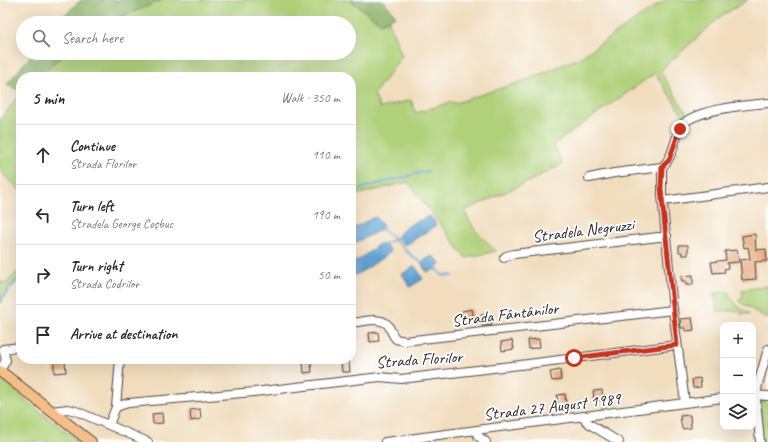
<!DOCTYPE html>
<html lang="en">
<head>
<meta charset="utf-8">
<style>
  body { margin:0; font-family:Caveat,sans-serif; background:#f7f7f7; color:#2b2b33 }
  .controls { position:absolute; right:12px; bottom:12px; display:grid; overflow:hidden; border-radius:8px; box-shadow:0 4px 16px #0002 }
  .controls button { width:36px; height:36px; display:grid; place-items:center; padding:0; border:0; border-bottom:1px solid #e1e1e2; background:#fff; color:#2b2b33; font:20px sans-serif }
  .stop { position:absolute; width:12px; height:12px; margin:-9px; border:3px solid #c8321e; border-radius:50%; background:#fff }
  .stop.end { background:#c8321e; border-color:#fff; box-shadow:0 1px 4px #0008 }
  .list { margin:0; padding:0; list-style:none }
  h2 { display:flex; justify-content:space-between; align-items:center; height:52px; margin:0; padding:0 16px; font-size:17px }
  h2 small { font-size:13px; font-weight:400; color:#7c7c81 }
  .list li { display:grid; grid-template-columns:26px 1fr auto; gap:12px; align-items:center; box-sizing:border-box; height:60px; padding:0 16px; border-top:1px solid #e1e1e2 }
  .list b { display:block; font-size:15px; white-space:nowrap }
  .list p { margin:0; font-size:13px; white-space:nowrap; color:#7c7c81 }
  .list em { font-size:13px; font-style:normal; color:#7c7c81 }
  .icon { flex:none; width:22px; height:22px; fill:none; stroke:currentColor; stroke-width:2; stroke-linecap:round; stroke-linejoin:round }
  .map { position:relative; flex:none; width:768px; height:442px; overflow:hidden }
  .search { position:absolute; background:#fff; box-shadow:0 4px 16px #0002; left:16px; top:16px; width:340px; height:44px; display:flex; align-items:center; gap:10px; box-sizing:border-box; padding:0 14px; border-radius:22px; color:#7c7c81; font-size:15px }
  .panel { position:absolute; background:#fff; box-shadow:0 4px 16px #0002; left:16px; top:72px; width:340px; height:292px; border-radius:16px }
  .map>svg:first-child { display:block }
  .green { fill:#b0d17a; stroke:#6e7e52 }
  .forest { fill:#8cb36a; stroke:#5c6f4a }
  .water { fill:#5da0d1; stroke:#44667e }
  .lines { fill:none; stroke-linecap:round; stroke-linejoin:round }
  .stream { stroke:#5da0d1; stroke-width:2 }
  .building { fill:#e7aa7e }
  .minor-casing { stroke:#494641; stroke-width:10 }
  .major-casing { stroke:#494641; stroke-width:12 }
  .minor { stroke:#fff; stroke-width:8 }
  .major { stroke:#f6be87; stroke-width:10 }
  .route { stroke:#c8321e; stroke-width:5 }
  .labels { text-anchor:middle; stroke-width:3.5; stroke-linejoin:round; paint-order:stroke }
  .street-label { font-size:17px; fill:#2b2b2b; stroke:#fff }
</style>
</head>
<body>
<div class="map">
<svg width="768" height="442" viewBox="0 0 768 442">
  <rect width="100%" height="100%" fill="#fff"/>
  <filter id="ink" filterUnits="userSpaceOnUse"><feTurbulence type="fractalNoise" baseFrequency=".025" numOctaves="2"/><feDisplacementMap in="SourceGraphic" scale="8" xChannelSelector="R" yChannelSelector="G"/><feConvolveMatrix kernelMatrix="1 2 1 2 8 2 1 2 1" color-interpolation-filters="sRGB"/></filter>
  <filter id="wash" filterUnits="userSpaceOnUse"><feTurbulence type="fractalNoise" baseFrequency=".012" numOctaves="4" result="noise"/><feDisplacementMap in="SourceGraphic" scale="16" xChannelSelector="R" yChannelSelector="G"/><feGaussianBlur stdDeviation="0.9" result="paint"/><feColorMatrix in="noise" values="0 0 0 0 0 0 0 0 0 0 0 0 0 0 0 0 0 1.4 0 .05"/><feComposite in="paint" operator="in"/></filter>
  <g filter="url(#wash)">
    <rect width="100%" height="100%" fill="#f1ddbd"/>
    <path class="green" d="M162,0H350L381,23L388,19L402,56L374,94L380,108L411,100L416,113L451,102L456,103L529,79L581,57L665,0H748L721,16L660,71L688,115L684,117L655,73L554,144L562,164L534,179L464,211L475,230L496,251L466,258L408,182L351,196V77H38L65,53H349V23H108Z
      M21,93V191L0,171V120Z
      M21,269V275L6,291L0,304V280L5,284Z
      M768,286V319L740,302L739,300L743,298L742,290Z
      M728,292C732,303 741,308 750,314H741V311H717L714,293Z
      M0,378L14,389L22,398L79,442H0Z
      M760,400L768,403V442H763Z"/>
    <path class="forest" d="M81,0H162L108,23H58L65,15Z
      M350,0H383L396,16L381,23Z
      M33,53H65L38,77H21V92L7,84Z"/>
    <path class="water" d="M430,216L435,221V226L406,245L403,244L398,236C403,227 420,219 430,216Z
      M376,217L383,226L382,229L357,242L352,240L351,230L372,218Z
      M383,243L386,245L391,252L372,265L356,275L351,274V263L360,259L379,244Z
      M432,256L438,260L440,265L437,267L436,265H435L434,270L427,272L425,270L421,262Z
      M415,266L423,279L410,287L402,274Z"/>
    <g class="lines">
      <path class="stream" d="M351,194L366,187L428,171
        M351,223L355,229
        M380,228C397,237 406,256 423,263
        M385,244L399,237
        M433,265L442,275L453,276
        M0,301L21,276"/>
    </g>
    <g id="blocks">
      <path class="building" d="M755,234L756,250L766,249L767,261L755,262L756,279L742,280L740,260L750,259L748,247L744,248L742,236Z
        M679,245H688V255H682V252H679Z
        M737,250L739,262L727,263L728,268L724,269L725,272L713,273L711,262L726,260L725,251Z
        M693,275V285H686L685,281H682L681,276Z
        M472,309L474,320L464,322L462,311Z
        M490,314L492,325L482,326L481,315Z
        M692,318L694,330L685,331V328H681L680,319Z
        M378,332L379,341L370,342L369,333Z
        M539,339L540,347L529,349L528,340Z
        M512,340L514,349L502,351L501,342Z
        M65,361L66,372L54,373V362Z
        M349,361L350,372H342L341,362Z
        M303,363H311L312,372L304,373Z
        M560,370L561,380L552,381L550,372Z
        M700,378L701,387L693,388L692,379Z
        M602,390L603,400L594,401L593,391Z
        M565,394L566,404L558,405L557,395Z
        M200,409L201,419L191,421L190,410Z
        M162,413L163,423L153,424L152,414Z
        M690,415L691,428L682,429L680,416Z"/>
    </g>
  </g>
  <g filter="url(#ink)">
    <use href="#blocks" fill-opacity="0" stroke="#494641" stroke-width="1"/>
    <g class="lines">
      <g class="minor-casing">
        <path id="minor" d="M662,167V195L673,310L685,403
          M589,178L614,173L662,167C673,158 674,141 680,128C690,109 748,105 768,103
          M663,201L768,187
          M504,258L506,256L514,254L667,236
          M351,323C362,322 381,316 388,325C391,330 392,335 396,339L405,341L673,310
          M0,371L6,360L3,349L21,347
          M753,395L768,396
          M116,407L128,403L254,392L380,377L401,379L528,364L677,345
          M52,411L68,409L76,411L148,442
          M582,417L591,425L619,442
          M109,425L116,407L120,359
          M476,431L478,436L486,442
          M385,442L723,398
          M760,442L756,399L758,384L768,349"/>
      </g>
      <g class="major-casing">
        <path id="major" d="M0,371L91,442"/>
      </g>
      <use href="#minor" class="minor"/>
      <use href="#major" class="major"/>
    </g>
  </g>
  <g class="lines" filter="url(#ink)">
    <path class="route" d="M574,358L677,345L661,188L662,167L669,160L680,129"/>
  </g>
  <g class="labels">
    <g class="street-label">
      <text transform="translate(583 230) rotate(-7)" y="6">Stradela Negruzzi</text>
      <text transform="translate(505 314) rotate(-7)" y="6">Strada Fântânilor</text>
      <text transform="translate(419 359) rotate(-4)" y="6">Strada Florilor</text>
      <text transform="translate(552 406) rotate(-7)" y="6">Strada 27 August 1989</text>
    </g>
  </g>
</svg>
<div class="controls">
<button>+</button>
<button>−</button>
<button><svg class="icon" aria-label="layers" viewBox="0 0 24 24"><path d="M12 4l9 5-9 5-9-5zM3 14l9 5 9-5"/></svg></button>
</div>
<div class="stop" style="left:574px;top:358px"></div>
<div class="stop end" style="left:680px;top:129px"></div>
<div class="search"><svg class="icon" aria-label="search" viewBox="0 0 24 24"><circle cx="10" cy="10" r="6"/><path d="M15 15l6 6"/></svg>Search here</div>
<section class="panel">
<h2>5 min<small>Walk · 350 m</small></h2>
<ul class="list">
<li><svg class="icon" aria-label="ahead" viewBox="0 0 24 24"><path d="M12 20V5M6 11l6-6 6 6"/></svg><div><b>Continue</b><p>Strada Florilor</p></div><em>110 m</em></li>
<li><svg class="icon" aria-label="left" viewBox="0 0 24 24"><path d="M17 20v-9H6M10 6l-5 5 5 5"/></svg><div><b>Turn left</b><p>Stradela George Coșbuc</p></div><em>190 m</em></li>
<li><svg class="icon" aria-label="right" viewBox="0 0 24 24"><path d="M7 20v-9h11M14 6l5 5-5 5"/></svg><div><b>Turn right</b><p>Strada Codrilor</p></div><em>50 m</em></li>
<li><svg class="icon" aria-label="arrive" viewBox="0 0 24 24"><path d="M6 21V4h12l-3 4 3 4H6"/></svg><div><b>Arrive at destination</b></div></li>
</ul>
</section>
</div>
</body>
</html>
